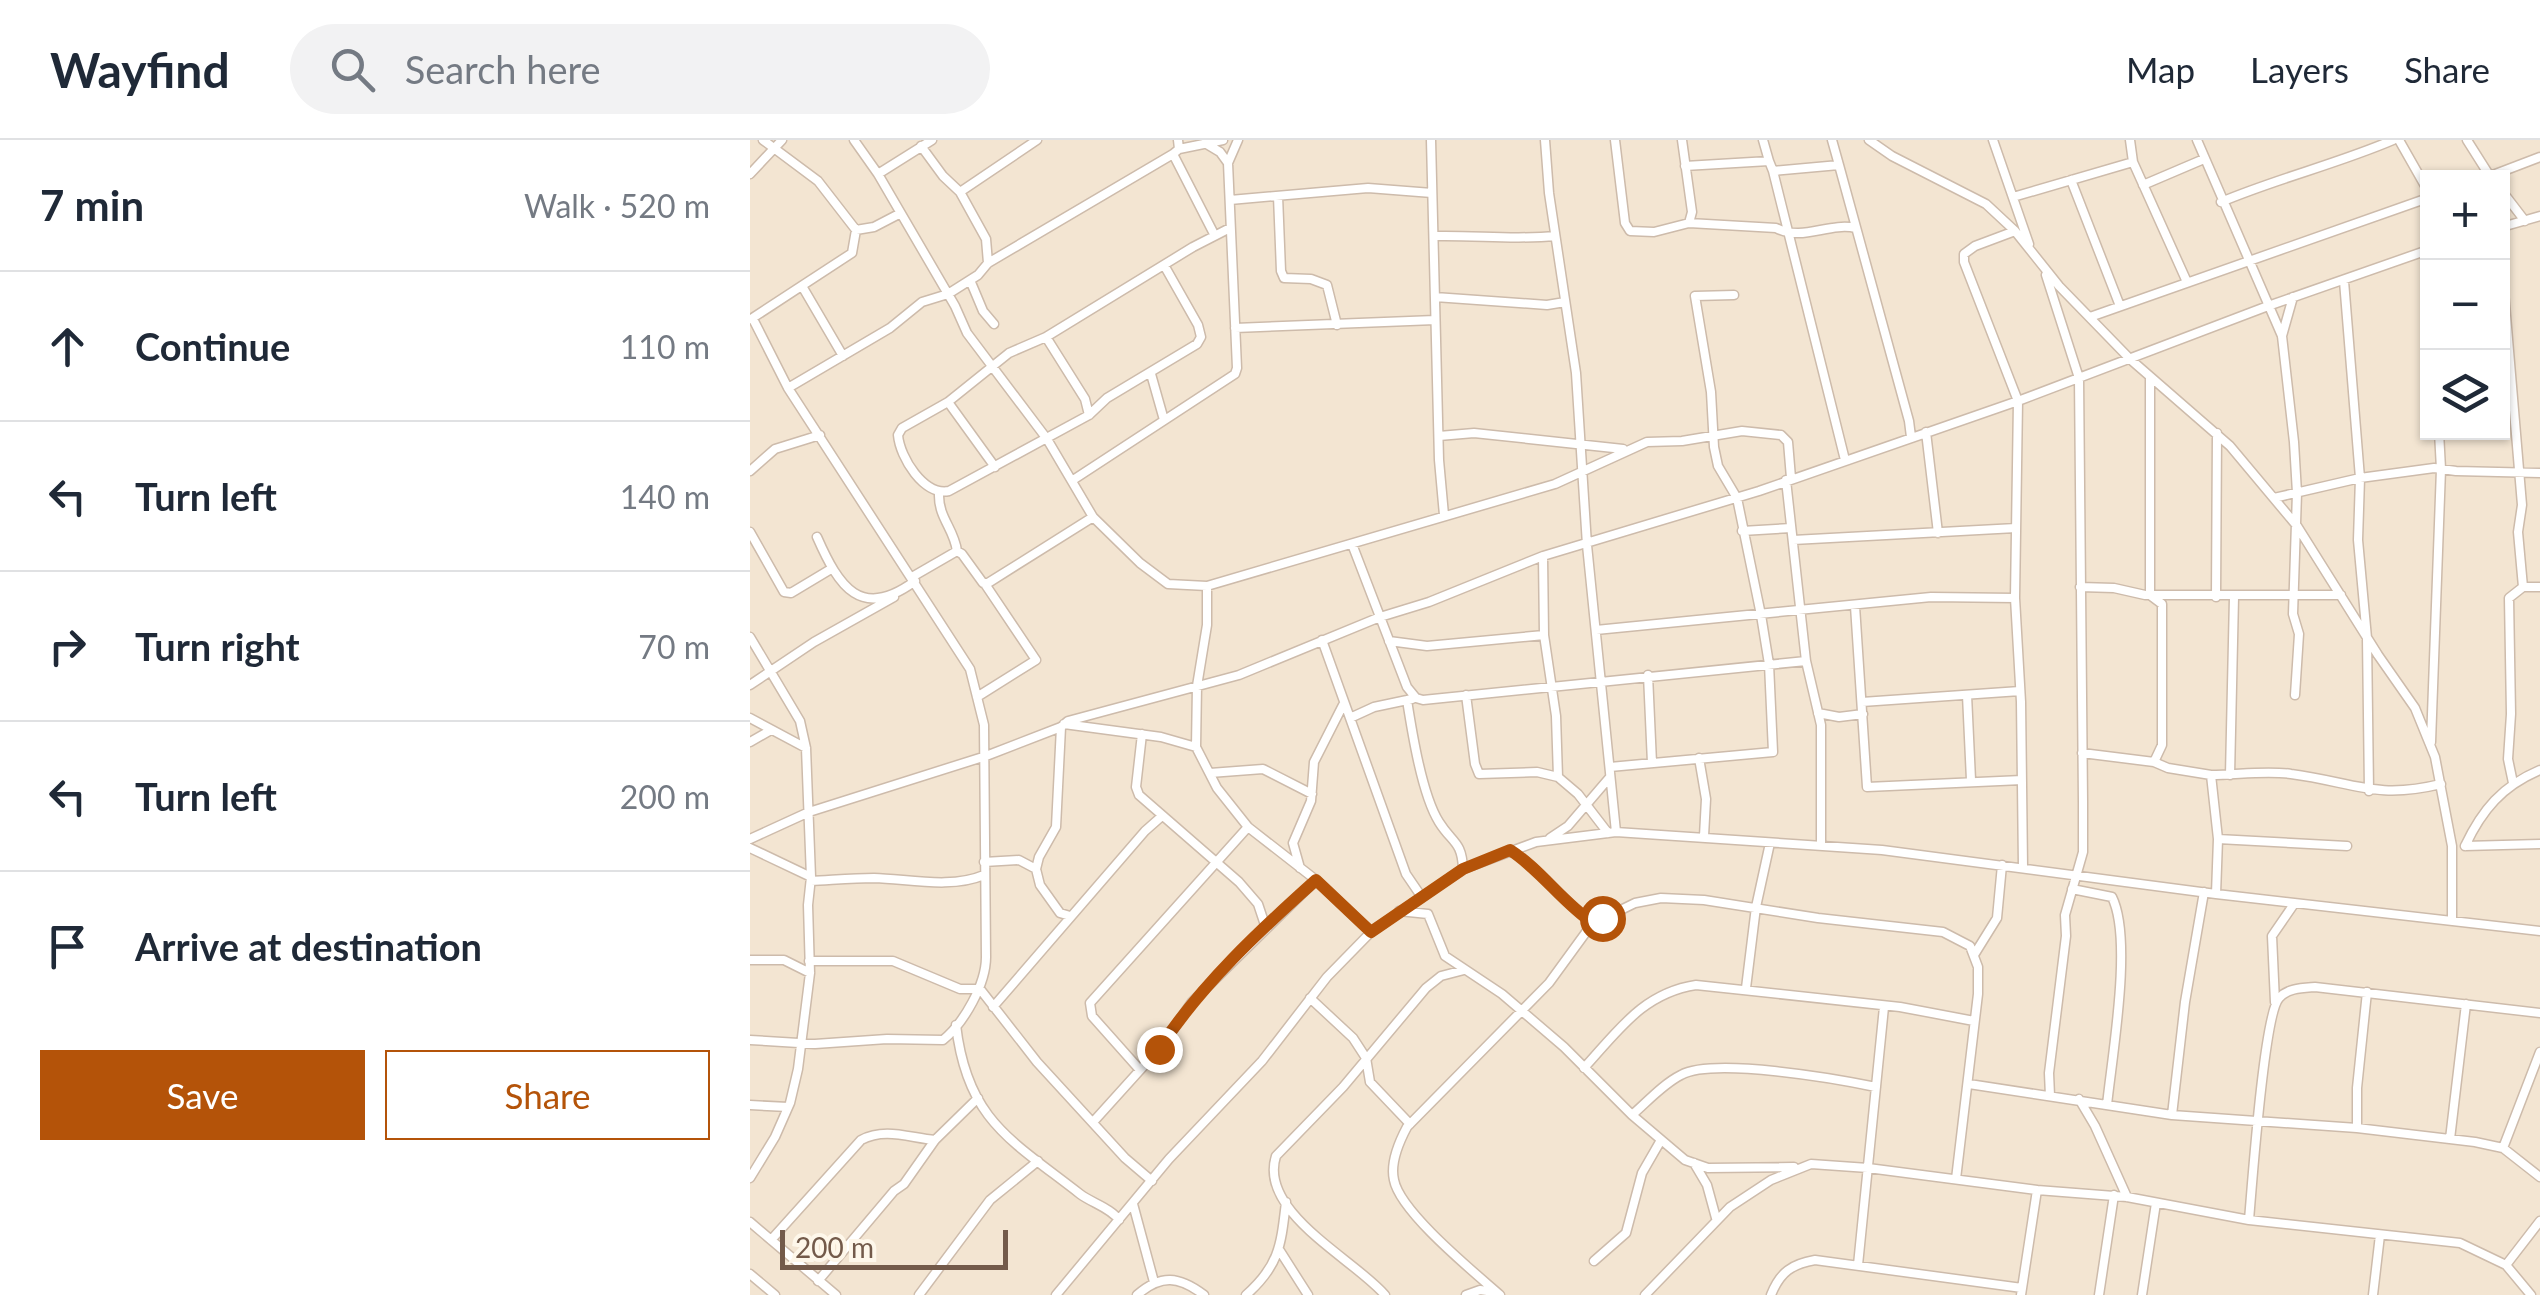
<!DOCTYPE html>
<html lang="en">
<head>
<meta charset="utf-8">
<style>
  body { margin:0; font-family:Lato,sans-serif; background:#f2f2f3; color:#1f2937 }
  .controls { position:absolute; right:30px; top:30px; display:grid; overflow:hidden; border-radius:0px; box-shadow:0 2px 8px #0004 }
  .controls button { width:90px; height:90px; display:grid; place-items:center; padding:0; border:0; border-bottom:2px solid #e0e1e3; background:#fff; color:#1f2937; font:50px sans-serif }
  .scale { position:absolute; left:30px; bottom:25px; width:228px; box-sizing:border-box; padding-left:10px; border:5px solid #735a4a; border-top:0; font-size:28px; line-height:35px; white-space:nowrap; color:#735a4a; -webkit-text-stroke:8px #fef7ea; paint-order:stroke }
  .stop { position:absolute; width:30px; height:30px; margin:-22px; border:8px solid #b45309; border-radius:50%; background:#fff }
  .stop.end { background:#b45309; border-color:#fff; box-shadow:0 2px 10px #0008 }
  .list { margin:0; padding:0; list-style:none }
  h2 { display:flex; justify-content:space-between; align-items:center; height:130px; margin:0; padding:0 40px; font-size:42px }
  h2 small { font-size:32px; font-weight:400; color:#747a83 }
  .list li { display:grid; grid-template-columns:65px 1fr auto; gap:30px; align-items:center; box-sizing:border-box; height:150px; padding:0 40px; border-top:2px solid #e0e1e3 }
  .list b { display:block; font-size:38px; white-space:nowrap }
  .list em { font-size:32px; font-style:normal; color:#747a83 }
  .actions { display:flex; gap:20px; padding:30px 40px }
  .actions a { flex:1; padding:22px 0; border:2px solid #b45309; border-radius:0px; text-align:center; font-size:35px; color:#b45309 }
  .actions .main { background:#b45309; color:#fff }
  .icon { flex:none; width:55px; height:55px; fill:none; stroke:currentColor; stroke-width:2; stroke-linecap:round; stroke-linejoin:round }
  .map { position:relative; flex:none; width:1790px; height:1155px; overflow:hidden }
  header { display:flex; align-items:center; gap:60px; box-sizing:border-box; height:140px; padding:0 50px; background:#fff; border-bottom:2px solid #e0e1e3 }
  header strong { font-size:48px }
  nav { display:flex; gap:55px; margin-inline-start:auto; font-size:35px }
  .search { width:700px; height:90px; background:#f2f2f3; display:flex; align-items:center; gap:25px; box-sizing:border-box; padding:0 35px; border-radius:55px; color:#747a83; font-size:38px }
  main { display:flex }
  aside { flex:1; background:#fff }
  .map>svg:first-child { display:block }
  .residential { fill:#f3e5d2; fill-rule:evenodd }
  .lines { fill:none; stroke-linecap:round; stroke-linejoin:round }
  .minor-casing { stroke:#cdbbab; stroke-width:11 }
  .minor { stroke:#fff; stroke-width:8 }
  .route { stroke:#b45309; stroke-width:12 }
</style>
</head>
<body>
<header>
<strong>Wayfind</strong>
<div class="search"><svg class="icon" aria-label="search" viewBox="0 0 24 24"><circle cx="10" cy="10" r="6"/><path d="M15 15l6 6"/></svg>Search here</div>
<nav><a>Map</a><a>Layers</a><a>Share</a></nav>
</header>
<main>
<aside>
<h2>7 min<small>Walk · 520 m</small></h2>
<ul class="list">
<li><svg class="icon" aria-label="ahead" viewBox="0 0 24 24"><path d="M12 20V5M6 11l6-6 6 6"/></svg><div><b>Continue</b></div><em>110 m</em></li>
<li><svg class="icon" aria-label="left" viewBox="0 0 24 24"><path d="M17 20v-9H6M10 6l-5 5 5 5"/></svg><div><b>Turn left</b></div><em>140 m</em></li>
<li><svg class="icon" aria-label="right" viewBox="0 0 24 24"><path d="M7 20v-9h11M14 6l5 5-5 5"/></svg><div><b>Turn right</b></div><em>70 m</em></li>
<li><svg class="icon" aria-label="left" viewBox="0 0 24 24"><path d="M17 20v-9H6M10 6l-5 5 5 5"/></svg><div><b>Turn left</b></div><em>200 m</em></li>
<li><svg class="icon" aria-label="arrive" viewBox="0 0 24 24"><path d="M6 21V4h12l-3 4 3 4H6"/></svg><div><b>Arrive at destination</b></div></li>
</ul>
<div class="actions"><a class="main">Save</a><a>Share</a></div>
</aside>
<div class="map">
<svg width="1790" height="1155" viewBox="0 0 1790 1155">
  <rect width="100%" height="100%" fill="#fbf3e4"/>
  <path class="residential" d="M0,0H1790V1155H0ZM1678,38H1752V292H1678Z"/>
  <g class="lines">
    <g class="minor-casing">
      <path id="minor" d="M104,0L128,34L205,166L217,193L297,299L343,377L390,423L418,444L457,446L805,344L897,302L932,301L992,291L1031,295L1038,302L1041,338
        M681,0L689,320L694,375
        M795,0L799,53L826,233L837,405L866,692
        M865,0L875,83L880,91L904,92L939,83L942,72L932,0
        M1013,0L1019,21
        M1119,0L1142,16L1236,64L1265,91L1309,146L1380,219L1480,306L1547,386L1628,515L1665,568L1685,617L1702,706V780
        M1243,0L1279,104
        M1380,0L1383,22L1437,142
        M1447,0L1532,196L1544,302L1547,353L1543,474L1549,494L1545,555
        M1649,0L1678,51
        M1717,0L1741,38
        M455,3L470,12L478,23
        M171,6L193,36L210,52
        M429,9L473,0
        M423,14L464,94
        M1089,25L1159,281L1161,297
        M935,26L1019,21L1023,31L1089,25L1082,0
        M1023,31L1095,320
        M0,34L32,0
        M128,34L182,0
        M1735,38L1790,17
        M1321,40L1370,166
        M1393,45L1454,19
        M1752,51L1775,81
        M528,56L531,131L534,138L561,139L577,145L587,185
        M1263,57L1383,22
        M480,60L618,48L682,53
        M1471,62C1528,38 1587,24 1643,0
        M939,83L1026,88C1053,102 1078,82 1106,88
        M1752,87L1790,76
        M106,90L124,87L149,74
        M1265,91L1225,106L1214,114V122L1268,261L1265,458L1271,562L1273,727
        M685,96C726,95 765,100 805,96
        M238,123L236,99L210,52L287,0
        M414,125L448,185L451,197L447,204L357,258L339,275L199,351C174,356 150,318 148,295L152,288L198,262L259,213L296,197L443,107L480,88
        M1752,128L1772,365L1768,392L1773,447L1759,458L1761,574L1758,619L1763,643
        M1296,135L1329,238L1333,662V712L1315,775L1316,796L1299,933L1300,956
        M220,140L233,171L244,184
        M1594,141L1610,338L1608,400L1617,498L1619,651
        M52,146L93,216
        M685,157L797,165L815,162
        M1340,177L1678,58
        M1,179L102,113L106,90L68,41L13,0
        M485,188L685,180
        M1532,196L1543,157
        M296,197L335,259L339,275
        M401,234L414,280
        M1400,237V455L1412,464V605L1404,622
        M38,248L140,188L172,162L198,154L228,135L238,123L423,14L429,9L428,0
        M198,262L245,327
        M1176,292L1188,393
        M689,296L724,293L873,309
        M0,331L25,309L70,295
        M323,340L485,234L487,228L478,23L488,0
        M1036,340L1056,521L1071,585V706
        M189,353C188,378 204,388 207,411
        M1524,358L1610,338L1684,328L1706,331L1790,333
        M992,391L1041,388
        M0,392L34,452L41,453L81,429
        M67,397C89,447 111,481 165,441
        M1043,400L1266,388
        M602,404L657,547L666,558L673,560L1056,521
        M793,416L794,495L806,576L808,637L828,654L858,693
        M162,437L207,411L212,414L233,443H238L343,377
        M457,446V485L447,546L446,607L467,648L498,687L566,740L621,792
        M1330,447L1364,448L1395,455H1591
        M1773,447H1790
        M1466,457L1467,293
        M1105,466L1117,647L1272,640
        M846,490L1181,457L1265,458
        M0,497L50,581L56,608L61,737L58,765L60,833L48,929L40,963L25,997L0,1038
        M572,500L656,734L671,756
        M639,501L677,506L794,495
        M898,535L902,623
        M0,545L64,502L144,457
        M716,555L725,624L729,634L787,632L808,637
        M1217,555L1221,640
        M227,557L286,520L235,444
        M657,560C662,592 672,655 689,682C702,703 712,701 713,729
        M1112,562L1270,551
        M1068,573L1089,577L1113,574
        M0,578L56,608
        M600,578L624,567L662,559
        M314,584L411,597L446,607
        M311,587L306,687L289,717L286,729L290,745L310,773L320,776
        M392,594L386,647L389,655L489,742L508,764L516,788
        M0,602L21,590
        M1681,602L1691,329L1689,292
        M1332,613L1404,622L1418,628L1461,635
        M949,618L956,659L954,696
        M860,627L1023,612L1019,524L1011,475L987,358L968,326L964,307L961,252L945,156L984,155
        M460,633L513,629L562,654
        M1480,635L1484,457
        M800,698L818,686L860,637
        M0,699L59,672L236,616L311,587L318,581L489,535L630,477L679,462L793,416L1009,351L1268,261L1518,166L1678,110
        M1468,699L1597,706
        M1715,706C1732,670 1752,646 1790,630
        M1715,706L1790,704
        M0,708L61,737
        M761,711C792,730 812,762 843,783
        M234,722L269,720L286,729
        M550,728L543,703L561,661L564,622L593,565
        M61,741C82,740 103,738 124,738C159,739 201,749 234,735
        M1322,749L1362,757C1383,799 1362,916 1357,965
        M1466,754L1468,699L1461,635C1487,635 1516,630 1541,634C1603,642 1625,660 1691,644
        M649,771L678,774L695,816L752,854L814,907L882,975L935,1020L958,1028L1044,1027
        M1224,815L1247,778L1252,725
        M0,820H34L60,833
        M59,821H143L210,849H230L287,922L375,1018L402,1041
        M996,848L1006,767L1020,703
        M560,858L603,898L616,918L620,942L660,984
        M1525,862L1522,796L1544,764
        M243,867L395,691L412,676
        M206,885C217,980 261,1000 330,1054C342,1063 361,1068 369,1080
        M0,900L65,904L137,899L193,900C214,883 236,844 236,817L234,585L220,529L38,248L3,179
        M834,928C868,891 893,853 946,845L1150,867L1224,881
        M390,930L342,876L340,863L498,687
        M1219,944L1422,975L1607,988L1725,1002L1753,1008L1790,1037
        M1329,959L1345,986L1377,1057
        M0,965L38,967
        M882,975C897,962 913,944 931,935C963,917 1088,939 1126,947
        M1422,975L1435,862L1454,752
        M344,981L409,909L442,862L566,740
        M1607,988V948L1617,852
        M1700,999L1716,864
        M1753,1008L1790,912
        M944,1023L957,1045L966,1078
        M383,1064L404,1142
        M1499,1080C1502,1046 1514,875 1529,858C1538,848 1552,848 1565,847L1790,873
        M0,1082L86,1155
        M21,1100L111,1000C135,987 160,998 185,1000
        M530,1111L558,1155
        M844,1121L876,1093L892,1033L911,1000
        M1108,1125L1134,867
        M1756,1125L1790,1081
        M0,1134L25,1155
        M68,1141L144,1051L154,1044L185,1000L228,958
        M169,1155L240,1060L288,1021
        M306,1155L419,1019L512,921L577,837L621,792L713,729L786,702L866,692L1132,710L1466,754L1790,791
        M387,1155C411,1134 429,1136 454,1155
        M496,1155C530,1125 531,1104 536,1062
        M635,1155C604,1119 508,1072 526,1016L593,947L676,848L691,836L714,830
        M716,1155L730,1150L744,1152
        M750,1155C724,1132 650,1072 644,1040C640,1023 649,1002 657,987L799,843L842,784L885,763L911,758L954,760L1068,778L1193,792L1220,806L1228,827V854L1206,1039
        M895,1155L980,1067L1021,1040L1061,1024L1118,1028L1287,1050L1377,1057L1499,1080L1710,1103L1756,1125L1781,1155
        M1021,1155C1030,1132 1042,1124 1065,1120L1272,1148
        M1271,1155L1287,1050
        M1349,1155L1364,1055
        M1392,1155L1406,1063
        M1623,1155L1630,1095"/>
    </g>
    <use href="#minor" class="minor"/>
  </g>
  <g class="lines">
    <path class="route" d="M409,909C451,845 509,791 566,740L621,792L713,729L760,710C791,730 812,762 843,783L852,778"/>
  </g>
</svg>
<div class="controls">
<button>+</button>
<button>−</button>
<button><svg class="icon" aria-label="layers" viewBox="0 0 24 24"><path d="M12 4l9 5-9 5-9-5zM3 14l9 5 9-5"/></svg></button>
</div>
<div class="scale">200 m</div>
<div class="stop" style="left:852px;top:778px"></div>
<div class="stop end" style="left:409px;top:909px"></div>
</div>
</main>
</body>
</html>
